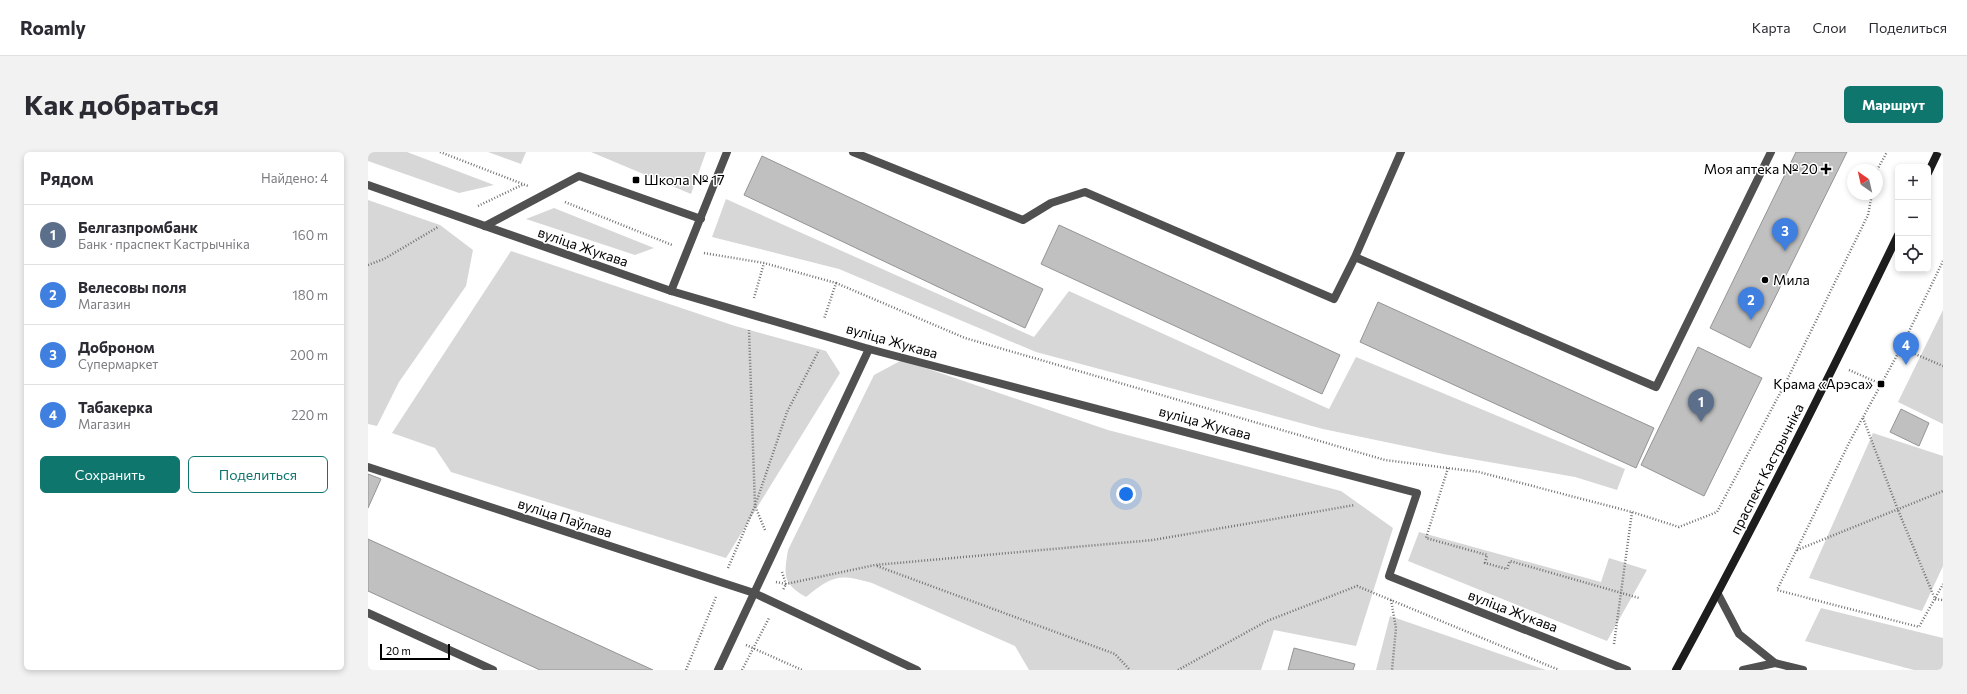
<!DOCTYPE html>
<html lang="ru">
<head>
<meta charset="utf-8">
<style>
  body { margin:0; font-family:Commissioner,sans-serif; background:#f2f2f3; color:#2b2b33 }
  .controls { position:absolute; right:12px; top:12px; display:grid; overflow:hidden; border-radius:6px; box-shadow:0 2px 6px #0003 }
  .controls button { width:36px; height:36px; display:grid; place-items:center; padding:0; border:0; border-bottom:1px solid #e1e1e2; background:#fff; color:#2b2b33; font:20px sans-serif }
  .compass { position:absolute; left:1479px; top:12px; width:36px; height:36px; border-radius:50%; background:#fff; box-shadow:0 2px 6px #0003; rotate:326deg }
  .scale { position:absolute; left:12px; bottom:10px; width:70px; box-sizing:border-box; padding-left:4px; border:2px solid #000; border-top:0; font-size:11px; line-height:14px; white-space:nowrap; color:#000; -webkit-text-stroke:3px #fff; paint-order:stroke }
  .you { position:absolute; left:758px; top:342px; width:14px; height:14px; margin:-10px; border:3px solid #fff; border-radius:50%; background:#1a73e8; box-shadow:0 0 0 6px #1a73e833 }
  .badge { display:grid; place-items:center; width:26px; height:26px; border-radius:50%; background:#0f766e; color:#fff; font-size:13px; font-weight:700 }
  .pin { position:absolute; translate:-50% -33px; filter:drop-shadow(0 1px 2px #0008) }
  .pin::after { content:''; position:absolute; top:21px; width:14px; height:12px; background:inherit; clip-path:polygon(0 0,100% 0,50% 100%) }
  .list { margin:0; padding:0; list-style:none }
  h2 { display:flex; justify-content:space-between; align-items:center; height:52px; margin:0; padding:0 16px; font-size:17px }
  h2 small { font-size:13px; font-weight:400; color:#7c7c81 }
  .list li { display:grid; grid-template-columns:26px 1fr auto; gap:12px; align-items:center; box-sizing:border-box; height:60px; padding:0 16px; border-top:1px solid #e1e1e2 }
  .list b { display:block; font-size:15px; white-space:nowrap }
  .list p { margin:0; font-size:13px; white-space:nowrap; color:#7c7c81 }
  .list em { font-size:13px; font-style:normal; color:#7c7c81 }
  .actions { display:flex; gap:8px; padding:12px 16px }
  .actions a { flex:1; padding:9px 0; border:1px solid #0f766e; border-radius:6px; text-align:center; font-size:14px; color:#0f766e }
  .actions .main { background:#0f766e; color:#fff }
  .icon { flex:none; width:22px; height:22px; fill:none; stroke:currentColor; stroke-width:2; stroke-linecap:round; stroke-linejoin:round }
  .map { position:relative; flex:none; width:1575px; height:518px; overflow:hidden; border-radius:6px }
  header { display:flex; align-items:center; gap:24px; box-sizing:border-box; height:56px; padding:0 20px; background:#fff; border-bottom:1px solid #e1e1e2 }
  header strong { font-size:19px }
  nav { display:flex; gap:22px; margin-inline-start:auto; font-size:14px }
  .intro { display:flex; align-items:center; justify-content:space-between; box-sizing:border-box; height:96px; padding:0 24px }
  h1 { margin:0; font-size:28px }
  .button { padding:10px 18px; border-radius:6px; background:#0f766e; color:#fff; font-size:14px; font-weight:700 }
  main { display:flex; gap:24px; padding:0 24px }
  aside { flex:1; background:#fff; border-radius:6px; box-shadow:0 2px 6px #0003 }
  .map>svg:first-child { display:block }
  .green { fill:#d7d7d7 }
  .building { fill:#c0c0c0; stroke:#949494 }
  .lines { fill:none; stroke-linecap:round; stroke-linejoin:round }
  .path { stroke:#727272; stroke-width:2.5; stroke-dasharray:1 2; stroke-linecap:butt }
  .service { stroke:#505050; stroke-width:8 }
  .minor { stroke:#505050; stroke-width:8 }
  .tertiary { stroke:#505050; stroke-width:8 }
  .secondary { stroke:#1d1d1d; stroke-width:8 }
  .poi-dot { fill:#000; stroke:#fff; stroke-width:1.5 }
  .labels { text-anchor:middle; stroke-width:3; stroke-linejoin:round; paint-order:stroke }
  .poi-label { font-size:14px; fill:#000; stroke:#fff; text-anchor:end }
  .street-label { font-size:14px; fill:#000; stroke:#fff }
</style>
</head>
<body>
<header>
<strong>Roamly</strong>
<nav><a>Карта</a><a>Слои</a><a>Поделиться</a></nav>
</header>
<div class="intro"><h1>Как добраться</h1><a class="button">Маршрут</a></div>
<main>
<aside>
<h2>Рядом<small>Найдено: 4</small></h2>
<ul class="list">
<li><span class="badge" style="background:#5c6f8a">1</span><div><b>Белгазпромбанк</b><p>Банк · праспект Кастрычніка</p></div><em>160 m</em></li>
<li><span class="badge" style="background:#3f7fe0">2</span><div><b>Велесовы поля</b><p>Магазин</p></div><em>180 m</em></li>
<li><span class="badge" style="background:#3f7fe0">3</span><div><b>Доброном</b><p>Супермаркет</p></div><em>200 m</em></li>
<li><span class="badge" style="background:#3f7fe0">4</span><div><b>Табакерка</b><p>Магазин</p></div><em>220 m</em></li>
</ul>
<div class="actions"><a class="main">Сохранить</a><a>Поделиться</a></div>
</aside>
<div class="map">
<svg width="1575" height="518" viewBox="0 0 1575 518">
  <rect width="100%" height="100%" fill="#fff"/>
  <path class="green" d="M0,0H39L126,33L91,41L0,9Z
    M120,0H158L153,12Z
    M223,0H338L323,42Z
    M358,47L666,185L701,139L961,257L988,205L1257,317L1249,338L1207,325L1075,302L955,277L668,200L471,117L344,85Z
    M0,48L72,73L105,98L98,134L31,230L9,274L0,272Z
    M186,56L286,96L267,103L158,67Z
    M143,99L367,174L458,199L472,221L358,406L83,320L67,296L24,281Z
    M1575,158V272L1530,250Z
    M534,208L740,278L973,339L1025,376L988,494L906,478L893,518H661L647,494L504,431C470,421 464,424 438,445C414,431 416,423 420,398L506,223Z
    M1505,281L1575,304V414L1554,459L1441,426Z
    M1051,380L1233,430L1241,406L1279,418L1239,489L1040,409Z
    M1453,456L1575,486V518H1546L1437,489Z
    M1022,464L1178,518H1008Z"/>
  <path class="building" d="M1428,0H1479L1382,196L1342,176Z
    M394,4L675,137L657,176L376,43Z
    M691,73L972,203L954,242L673,112Z
    M1010,150L1286,276L1268,316L992,190Z
    M1330,195L1394,226L1336,344L1273,313Z
    M1533,257L1561,271L1551,294L1522,280Z
    M0,322L13,327L0,356Z
    M0,387L285,518H172L0,439Z
    M926,496L987,512L985,518H920Z"/>
  <g class="lines">
    <path class="path" d="M72,0L160,34
      M1509,18L1519,0
      M197,50L304,93
      M110,54L156,32
      M336,101L396,111L468,131L456,167
      M1575,109L1533,196L1482,289L1409,438L1551,475L1575,432
      M0,113L16,107L70,75
      M468,131L597,186L1017,308L1111,320L1264,360L1311,375L1349,360L1418,230L1500,63L1504,42
      M386,146L396,111
      M1533,196L1575,214
      M1481,218L1513,232
      M1495,266L1530,358L1567,447L1575,448
      M1080,316L1058,386L1119,403L1117,411L1139,417L1142,409L1271,446
      M397,378L387,354L419,260L451,198
      M1429,398L1575,339
      M509,414L747,502L762,518
      M360,416L387,354L381,178
      M414,420L418,432L507,413L785,388L987,353
      M408,430L418,432L415,438
      M1023,448L1028,476L1024,518
      M1246,492L1264,360
      M378,493L434,518
      M318,518L348,445
      M374,518L401,466
      M810,518L899,469L989,434L1191,518"/>
    <path class="service" d="M485,0L655,68L683,51L717,40L966,147L987,105L1288,235L1403,0
      M117,74L211,24L333,67
      M987,105L1033,0
      M303,139L359,0
      M386,441L549,518
      M0,461L125,518
      M350,518L501,197"/>
    <path class="minor" d="M0,315L386,441"/>
    <path class="tertiary" d="M0,33L303,139L501,197L1049,341L1021,424L1259,518
      M1350,442L1371,482L1407,511
      M1375,518L1407,511L1435,518"/>
    <path class="secondary" d="M1560,21L1570,0
      M1308,518C1386,375 1459,230 1530,83"/>
  </g>
  <g class="poi-dot">
    <path d="M1456 11h4v4h4v4h-4v4h-4v-4h-4v-4h4z"/>
    <rect x="264" y="24" width="8" height="8" rx="2"/>
    <circle cx="1397" cy="128" r="4"/>
    <rect x="1509" y="228" width="8" height="8" rx="2"/>
  </g>
  <g class="labels">
    <g class="poi-label">
      <text x="1450" y="22">Моя аптека № 20</text>
      <text x="276" y="33" text-anchor="start">Школа № 17</text>
      <text x="1405" y="133" text-anchor="start">Мила</text>
      <text x="1505" y="237">Крама «Арэса»</text>
    </g>
    <g class="street-label">
      <text transform="translate(215 95) rotate(19)" y="5">вуліца Жукава</text>
      <text transform="translate(524 189) rotate(16)" y="5">вуліца Жукава</text>
      <text transform="translate(837 271) rotate(15)" y="5">вуліца Жукава</text>
      <text transform="translate(1399 317) rotate(-63)" y="5">праспект Кастрычніка</text>
      <text transform="translate(197 366) rotate(18)" y="5">вуліца Паўлава</text>
      <text transform="translate(1145 459) rotate(21)" y="5">вуліца Жукава</text>
    </g>
  </g>
</svg>
<div class="controls">
<button>+</button>
<button>−</button>
<button><svg class="icon" aria-label="locate" viewBox="0 0 24 24"><circle cx="12" cy="12" r="6"/><path d="M12 2v4M12 18v4M2 12h4M18 12h4"/></svg></button>
</div>
<svg class="compass" viewBox="-18 -18 36 36"><path d="M0-13l5 13h-10z" fill="#e53935"/><path d="M0 13l5-13h-10z" fill="#7c7c81"/></svg>
<div class="scale">20 m</div>
<div class="you"></div>
<div class="pin badge" style="left:1333px;top:270px;background:#5c6f8a">1</div>
<div class="pin badge" style="left:1383px;top:168px;background:#3f7fe0">2</div>
<div class="pin badge" style="left:1417px;top:99px;background:#3f7fe0">3</div>
<div class="pin badge" style="left:1538px;top:213px;background:#3f7fe0">4</div>
</div>
</main>
</body>
</html>
